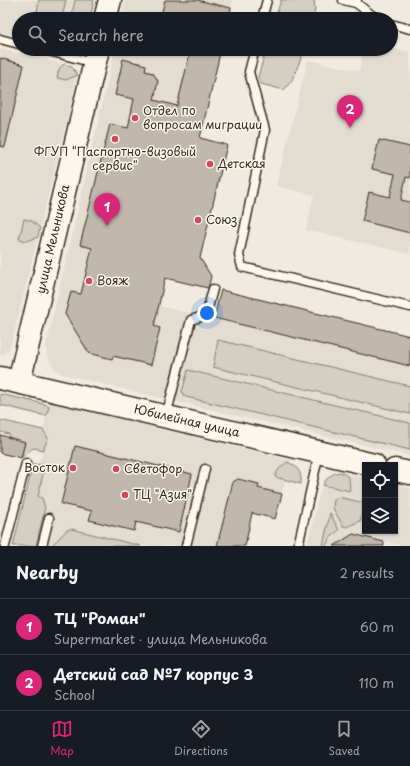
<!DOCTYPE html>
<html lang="en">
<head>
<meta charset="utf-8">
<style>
  body { margin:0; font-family:"Playpen Sans",sans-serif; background:#242831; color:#f1f3f6 }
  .controls { position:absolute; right:12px; bottom:12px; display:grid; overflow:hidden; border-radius:0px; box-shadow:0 1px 3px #0004 }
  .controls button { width:36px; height:36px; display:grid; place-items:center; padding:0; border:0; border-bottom:1px solid #363941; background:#171b24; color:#f1f3f6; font:20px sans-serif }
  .you { position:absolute; left:207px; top:313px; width:14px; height:14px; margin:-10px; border:3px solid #fff; border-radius:50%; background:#1a73e8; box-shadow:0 0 0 6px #1a73e833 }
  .badge { display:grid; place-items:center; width:26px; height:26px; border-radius:50%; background:#db2777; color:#fff; font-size:13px; font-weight:700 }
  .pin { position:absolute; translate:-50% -33px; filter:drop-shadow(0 1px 2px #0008) }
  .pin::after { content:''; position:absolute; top:21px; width:14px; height:12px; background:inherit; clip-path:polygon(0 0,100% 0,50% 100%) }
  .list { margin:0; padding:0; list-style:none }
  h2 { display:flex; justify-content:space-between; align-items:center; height:52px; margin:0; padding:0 16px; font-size:17px }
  h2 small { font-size:13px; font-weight:400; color:#9ea1a6 }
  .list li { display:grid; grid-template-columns:26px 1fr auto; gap:12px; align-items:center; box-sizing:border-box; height:56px; padding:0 16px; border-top:1px solid #363941 }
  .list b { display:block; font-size:15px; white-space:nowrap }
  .list p { margin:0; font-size:13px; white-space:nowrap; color:#9ea1a6 }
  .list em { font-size:13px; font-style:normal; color:#9ea1a6 }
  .icon { flex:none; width:22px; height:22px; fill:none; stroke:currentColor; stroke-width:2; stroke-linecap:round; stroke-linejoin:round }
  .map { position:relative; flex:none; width:410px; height:546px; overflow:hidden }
  .search { position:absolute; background:#171b24; box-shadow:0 1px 3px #0004; left:12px; right:12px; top:12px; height:44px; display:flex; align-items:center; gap:10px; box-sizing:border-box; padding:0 14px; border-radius:22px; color:#9ea1a6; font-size:15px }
  .sheet { height:164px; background:#171b24 }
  nav { display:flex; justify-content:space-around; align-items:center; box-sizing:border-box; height:56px; border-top:1px solid #363941; background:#171b24; font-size:11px; color:#9ea1a6 }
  nav a { display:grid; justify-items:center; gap:2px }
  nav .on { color:#db2777 }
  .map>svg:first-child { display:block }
  .built { fill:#e2dcd1 }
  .green { fill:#d5cec3; stroke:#887c70 }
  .building { fill:#c0b8ad; stroke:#3b2a1e }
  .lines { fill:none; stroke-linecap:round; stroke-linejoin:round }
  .service-casing { stroke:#3b2a1e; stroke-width:11 }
  .secondary-casing { stroke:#3b2a1e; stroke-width:25 }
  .service { stroke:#fbf7ec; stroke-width:8 }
  .secondary { stroke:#fbf7ec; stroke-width:22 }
  .poi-dot { fill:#d1495b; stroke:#fbf7ec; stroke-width:1.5 }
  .labels { text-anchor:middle; stroke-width:3; stroke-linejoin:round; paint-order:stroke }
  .poi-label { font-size:12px; fill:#3b2a1e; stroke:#fbf7ec; text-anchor:start }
  .street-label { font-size:12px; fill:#3b2a1e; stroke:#fbf7ec }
</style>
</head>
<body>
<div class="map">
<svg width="410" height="546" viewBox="0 0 410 546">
  <rect width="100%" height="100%" fill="#f0ebe0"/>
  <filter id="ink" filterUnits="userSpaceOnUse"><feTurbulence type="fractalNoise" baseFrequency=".025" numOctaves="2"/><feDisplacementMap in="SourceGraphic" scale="8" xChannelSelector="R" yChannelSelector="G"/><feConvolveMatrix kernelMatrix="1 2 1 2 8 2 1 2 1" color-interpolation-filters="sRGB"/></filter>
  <g filter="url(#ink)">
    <path class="built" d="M0,0H75L71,19H19V35H13L0,32Z
      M126,0H233L231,8L203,1L198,19H121Z
      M391,48L410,52V254L306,230L314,195L276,186L308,60L359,71L364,49H391Z
      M0,49L71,66L78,75L12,341L9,350L4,354L0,355Z
      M115,49H191L130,299L410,366V456L156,397L62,374L55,369L50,362L47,355L46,346Z
      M50,402L78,409L294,461L288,462L280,468L275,477L285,480L282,494L258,488L259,484L238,479L233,482L217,546H141L71,529L67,530L51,546H36L45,508L38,497L45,465L38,464L48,438L43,430Z
      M340,472L365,478V531H395V484L410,488V546H403L375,539L373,546H307L319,496L324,483L330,476L335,473Z"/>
    <path class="green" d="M39,0H66L62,18L37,12Z
      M75,0H94L90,19H71Z
      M281,0H314L315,9L313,19H275Z
      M266,49H305L292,80L284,90L261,84L258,77Z
      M64,64L71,66L78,75L66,80L57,78L59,69Z
      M24,219L32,221L40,228L38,237L27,241L19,239Z
      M218,340L410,386V414L213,367Z
      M188,370L410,423V450L186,397L182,392Z
      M0,394L45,404L49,407L46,416L0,405Z
      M0,420L43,430L48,438L43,450L33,448L21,458L25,442L9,438V434L0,432Z
      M288,462C298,467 302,472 301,484L275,477C277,470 281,466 288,462Z
      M33,464L45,465L38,496L42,498L45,508L36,546H13Z
      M340,472L345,474L349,478L350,491L323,485C326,478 332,473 340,472Z
      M338,497L365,503L360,521L347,527L343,526L333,508L334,500Z
      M330,513L339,530L330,538L326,546H323Z
      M71,529L141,546H51L67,530Z"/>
    <path class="building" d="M165,0H197L231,8L229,19H160Z
      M191,49H221L200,138L227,145L200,258L211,276L209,285L208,288L165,278L154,326L160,328L151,365L113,356L112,359L89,353L65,314L71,292L81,294L92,248L80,245L110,124L128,128L134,99L115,95L123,59L146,65L145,71L153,73L158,81L154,100L177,106Z
      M0,58L24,65L5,147L0,146Z
      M379,140L410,147V178L406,177L401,200L410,202V233L362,221L369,192L390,197L395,174L372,169Z
      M221,290L410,336V366L214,318Z
      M0,435L25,442L21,458L0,453Z
      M75,446L192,474L179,532L136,522L134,531L89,520L92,511L61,504Z
      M238,479L259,484L258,488L282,494L275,519L252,513L245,546H217L233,482Z
      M353,534L384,542V546H334Z"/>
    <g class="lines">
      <g class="service-casing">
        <path id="service" d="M343,0L356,3L357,0
          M356,3L377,19
          M262,19L267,0
          M391,24L410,29
          M0,39L19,44
          M41,49L94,63
          M255,49L249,72L265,130L239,255L242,267L410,307
          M166,416L191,320L206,315L213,289
          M5,546L26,463
          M42,546L49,518
          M186,546L205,469
          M298,546L319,453"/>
      </g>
      <g class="secondary-casing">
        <path id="secondary" d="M105,19L110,0
          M0,378L374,465
          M19,382L98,49
          M395,470L410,473"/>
      </g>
      <use href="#service" class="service"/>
      <use href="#secondary" class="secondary"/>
    </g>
  </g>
  <g class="poi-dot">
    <circle cx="135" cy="118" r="4"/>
    <circle cx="115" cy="139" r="4"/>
    <circle cx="210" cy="164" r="4"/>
    <circle cx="198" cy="220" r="4"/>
    <circle cx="89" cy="281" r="4"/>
    <circle cx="73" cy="468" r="4"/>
    <circle cx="116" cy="469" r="4"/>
    <circle cx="125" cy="495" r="4"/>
  </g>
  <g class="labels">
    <g class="poi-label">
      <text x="143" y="115">Отдел по<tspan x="143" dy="14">вопросам миграции</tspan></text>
      <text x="115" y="156" text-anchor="middle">ФГУП "Паспортно-визовый<tspan x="115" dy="14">сервис"</tspan></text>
      <text x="218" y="168">Детская</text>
      <text x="206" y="224">Союз</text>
      <text x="97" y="285">Вояж</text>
      <text x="65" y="472" text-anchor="end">Восток</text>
      <text x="124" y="473">Светофор</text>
      <text x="133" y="499">ТЦ "Азия"</text>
    </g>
    <g class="street-label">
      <text transform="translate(53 239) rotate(-77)" y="4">улица Мельникова</text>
      <text transform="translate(187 421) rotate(13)" y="4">Юбилейная улица</text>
    </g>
  </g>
</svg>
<div class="controls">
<button><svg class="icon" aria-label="locate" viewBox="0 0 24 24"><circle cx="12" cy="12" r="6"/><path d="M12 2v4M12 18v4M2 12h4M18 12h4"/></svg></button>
<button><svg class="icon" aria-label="layers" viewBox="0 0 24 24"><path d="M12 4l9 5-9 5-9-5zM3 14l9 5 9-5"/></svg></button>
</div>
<div class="you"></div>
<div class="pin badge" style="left:107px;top:226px">1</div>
<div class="pin badge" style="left:350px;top:128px">2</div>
<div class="search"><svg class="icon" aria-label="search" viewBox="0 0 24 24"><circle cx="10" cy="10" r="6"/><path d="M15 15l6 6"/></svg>Search here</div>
</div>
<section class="sheet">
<h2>Nearby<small>2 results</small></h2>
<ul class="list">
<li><span class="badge">1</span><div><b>ТЦ &quot;Роман&quot;</b><p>Supermarket · улица Мельникова</p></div><em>60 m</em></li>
<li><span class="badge">2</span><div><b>Детский сад №7 корпус 3</b><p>School</p></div><em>110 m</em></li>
</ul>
</section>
<nav>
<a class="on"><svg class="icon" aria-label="map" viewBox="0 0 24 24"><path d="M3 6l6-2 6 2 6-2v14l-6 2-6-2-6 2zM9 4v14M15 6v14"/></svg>Map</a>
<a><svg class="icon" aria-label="directions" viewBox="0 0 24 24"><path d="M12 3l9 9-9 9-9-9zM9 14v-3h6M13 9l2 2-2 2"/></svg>Directions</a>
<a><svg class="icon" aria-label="saved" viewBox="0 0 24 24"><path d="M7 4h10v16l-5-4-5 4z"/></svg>Saved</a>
</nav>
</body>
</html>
